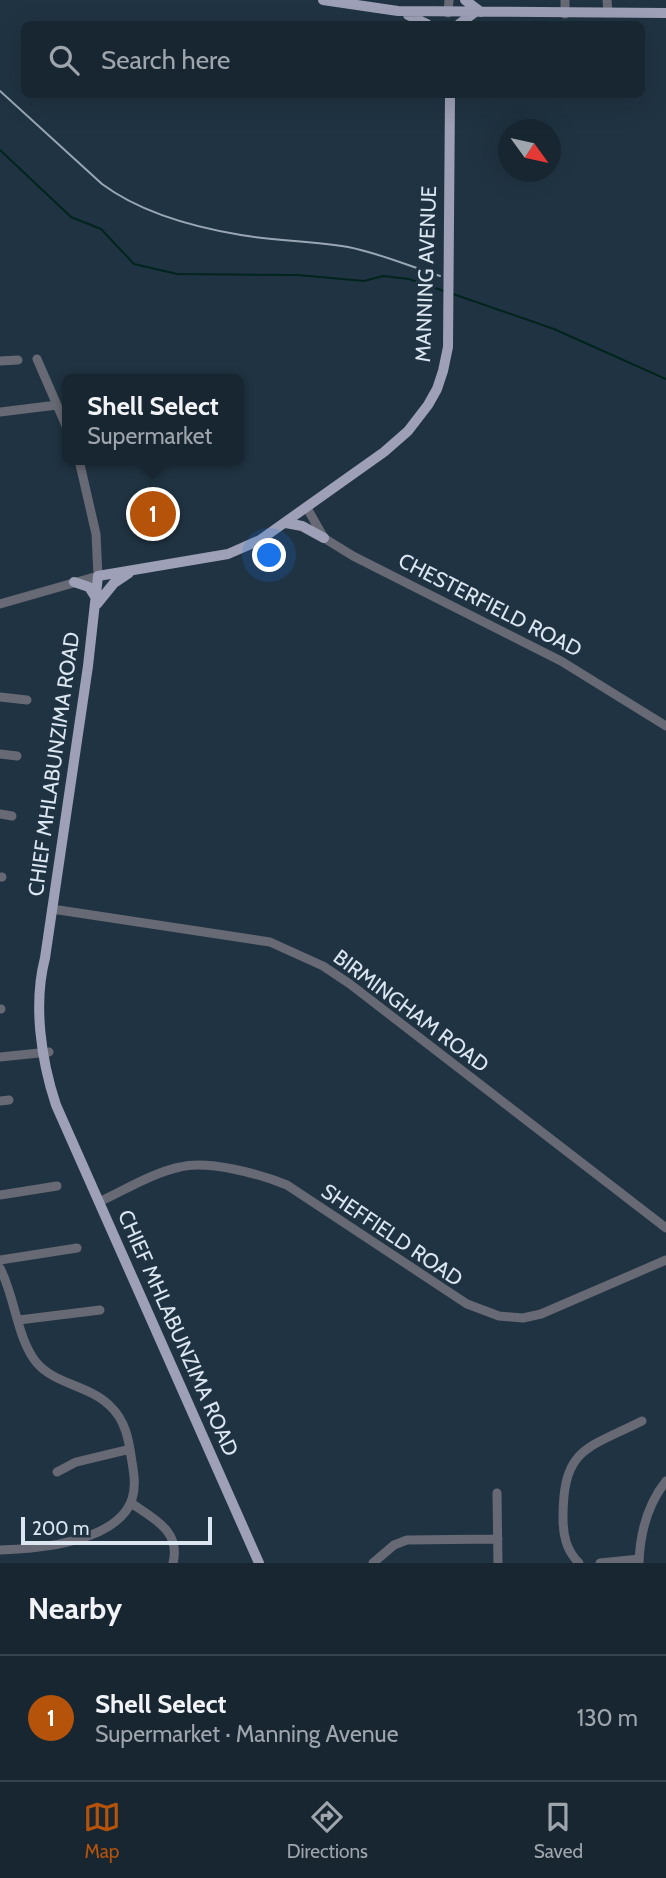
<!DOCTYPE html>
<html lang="en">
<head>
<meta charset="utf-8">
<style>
  body { margin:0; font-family:Cabin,sans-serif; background:#25323e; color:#f1f3f6 }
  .compass { position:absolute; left:498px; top:119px; width:63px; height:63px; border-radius:50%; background:#182632; box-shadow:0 7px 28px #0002; rotate:123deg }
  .scale { position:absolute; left:21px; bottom:18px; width:191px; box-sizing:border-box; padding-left:7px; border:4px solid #dbe6f1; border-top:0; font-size:19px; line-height:24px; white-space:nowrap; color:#dbe6f1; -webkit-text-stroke:5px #203342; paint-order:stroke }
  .you { position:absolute; left:270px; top:556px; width:24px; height:24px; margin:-18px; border:5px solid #fff; border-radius:50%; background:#1a73e8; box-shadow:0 0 0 10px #1a73e833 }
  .badge { display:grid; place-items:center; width:46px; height:46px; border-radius:50%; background:#b45309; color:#fff; font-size:23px; font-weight:700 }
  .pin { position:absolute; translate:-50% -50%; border:4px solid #fff; box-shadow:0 2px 7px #0006 }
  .popup { position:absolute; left:62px; top:374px; width:182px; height:91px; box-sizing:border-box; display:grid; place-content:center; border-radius:10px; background:#182632; filter:drop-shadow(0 2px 5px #0005); font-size:23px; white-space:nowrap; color:#9fa5ac }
  .popup b { font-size:26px; color:#f1f3f6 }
  .popup::after { content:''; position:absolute; left:50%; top:100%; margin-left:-14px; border:14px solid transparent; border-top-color:#182632 }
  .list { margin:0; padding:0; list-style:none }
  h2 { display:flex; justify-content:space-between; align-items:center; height:91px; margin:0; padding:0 28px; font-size:30px }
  h2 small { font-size:23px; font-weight:400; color:#9fa5ac }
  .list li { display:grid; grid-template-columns:46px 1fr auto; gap:21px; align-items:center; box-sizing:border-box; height:126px; padding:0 28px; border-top:2px solid #36434d }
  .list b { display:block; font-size:26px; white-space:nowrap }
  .list p { margin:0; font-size:23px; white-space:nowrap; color:#9fa5ac }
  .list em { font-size:23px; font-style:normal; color:#9fa5ac }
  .icon { flex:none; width:38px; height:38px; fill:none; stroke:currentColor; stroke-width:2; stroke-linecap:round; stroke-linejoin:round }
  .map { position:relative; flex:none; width:666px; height:1563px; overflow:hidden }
  .search { position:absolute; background:#182632; box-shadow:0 7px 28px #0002; left:21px; right:21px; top:21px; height:77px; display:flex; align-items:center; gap:18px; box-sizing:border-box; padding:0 24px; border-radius:10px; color:#9fa5ac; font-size:26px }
  .sheet { height:217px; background:#182632 }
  nav { display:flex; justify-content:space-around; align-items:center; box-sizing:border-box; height:98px; border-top:2px solid #36434d; background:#182632; font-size:19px; color:#9fa5ac }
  nav a { display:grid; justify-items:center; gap:4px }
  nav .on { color:#b45309 }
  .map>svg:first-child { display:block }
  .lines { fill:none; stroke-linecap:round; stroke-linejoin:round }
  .stream { stroke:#01241d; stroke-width:2 }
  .minor { stroke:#676974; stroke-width:9 }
  .major { stroke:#9da0b6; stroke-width:10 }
  .rail { stroke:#99a7b4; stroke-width:2 }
  .labels { text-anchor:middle; stroke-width:7; stroke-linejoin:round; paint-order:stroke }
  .street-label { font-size:21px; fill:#dbe6f1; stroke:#203342 }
</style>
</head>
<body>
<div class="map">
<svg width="666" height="1563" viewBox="0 0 666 1563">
  <rect width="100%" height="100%" fill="#203342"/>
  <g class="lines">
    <path class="stream" d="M0,150L71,217L101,229L134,264L177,274L298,275L364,281L383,276L409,279L444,291
      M453,294L554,329L666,379"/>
    <path class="minor" d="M607,0L608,13
      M448,13L449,0
      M565,14V0
      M37,359L67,428
      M0,361L18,360
      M0,412L57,405
      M307,508L324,538L353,556L561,661L666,726
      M0,604L98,576L96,534L79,460
      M0,697L27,700
      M0,754L17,756
      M0,814L12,816
      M0,877H2
      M52,909L270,942L323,966L350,984L666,1228
      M0,1009H1
      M0,1057L49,1052
      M0,1101L9,1100
      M0,1195L57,1186
      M99,1202C125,1190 152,1173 180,1167C209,1160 260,1174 287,1185L467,1304L499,1316L523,1318L541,1314L666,1260
      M0,1260L77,1248
      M0,1268C15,1297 17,1338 36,1362C54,1384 88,1385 109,1405C126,1420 129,1441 132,1462C134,1474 136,1487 132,1499C118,1542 38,1549 0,1550
      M19,1320L100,1310
      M57,1472L76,1462L130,1449
      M497,1493L498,1563
      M131,1503C154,1519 181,1531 173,1563
      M373,1563L394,1545L407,1540L498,1539
      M579,1563C566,1550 563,1535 563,1518C563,1448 586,1449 642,1421
      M600,1563L639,1559
      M639,1563C640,1532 647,1505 666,1481"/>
    <path class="major" d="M323,0L398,11L666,13
      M465,0L481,12
      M408,15L427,24
      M459,24L474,13
      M286,523L302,526L324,538
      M74,582L89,587L96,598
      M97,604L114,583L129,573
      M259,1563L56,1105C41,1060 33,1004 45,958L88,666L98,576L228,554L260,540L384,452L408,431L428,405L437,389L443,371L448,347L450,94"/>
    <path class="rail" d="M0,91L102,184C141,213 193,227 241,235C276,241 313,241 348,247C379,253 409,266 440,276"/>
  </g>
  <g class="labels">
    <g class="street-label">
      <text transform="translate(426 274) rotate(-88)" y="7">MANNING AVENUE</text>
      <text transform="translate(490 605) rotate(27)" y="7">CHESTERFIELD ROAD</text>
      <text transform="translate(54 764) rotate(-82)" y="7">CHIEF MHLABUNZIMA ROAD</text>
      <text transform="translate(411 1011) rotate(37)" y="7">BIRMINGHAM ROAD</text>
      <text transform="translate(392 1235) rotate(34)" y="7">SHEFFIELD ROAD</text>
      <text transform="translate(178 1333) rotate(66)" y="7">CHIEF MHLABUNZIMA ROAD</text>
    </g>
  </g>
</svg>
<svg class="compass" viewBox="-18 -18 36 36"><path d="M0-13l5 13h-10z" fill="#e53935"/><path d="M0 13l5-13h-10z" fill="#9fa5ac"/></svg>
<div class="scale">200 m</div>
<div class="you"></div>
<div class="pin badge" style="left:153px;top:514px">1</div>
<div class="popup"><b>Shell Select</b>Supermarket</div>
<div class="search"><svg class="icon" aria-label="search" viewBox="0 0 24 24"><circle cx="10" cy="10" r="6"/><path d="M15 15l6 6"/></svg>Search here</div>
</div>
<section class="sheet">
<h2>Nearby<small></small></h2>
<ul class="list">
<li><span class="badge">1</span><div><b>Shell Select</b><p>Supermarket · Manning Avenue</p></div><em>130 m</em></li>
</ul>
</section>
<nav>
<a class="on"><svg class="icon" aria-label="map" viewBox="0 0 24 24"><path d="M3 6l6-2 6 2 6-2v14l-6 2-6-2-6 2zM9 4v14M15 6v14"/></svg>Map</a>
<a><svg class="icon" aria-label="directions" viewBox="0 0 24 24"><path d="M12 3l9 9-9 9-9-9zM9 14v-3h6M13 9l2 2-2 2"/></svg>Directions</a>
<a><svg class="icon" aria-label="saved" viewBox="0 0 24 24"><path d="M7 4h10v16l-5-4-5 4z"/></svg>Saved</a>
</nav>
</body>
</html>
